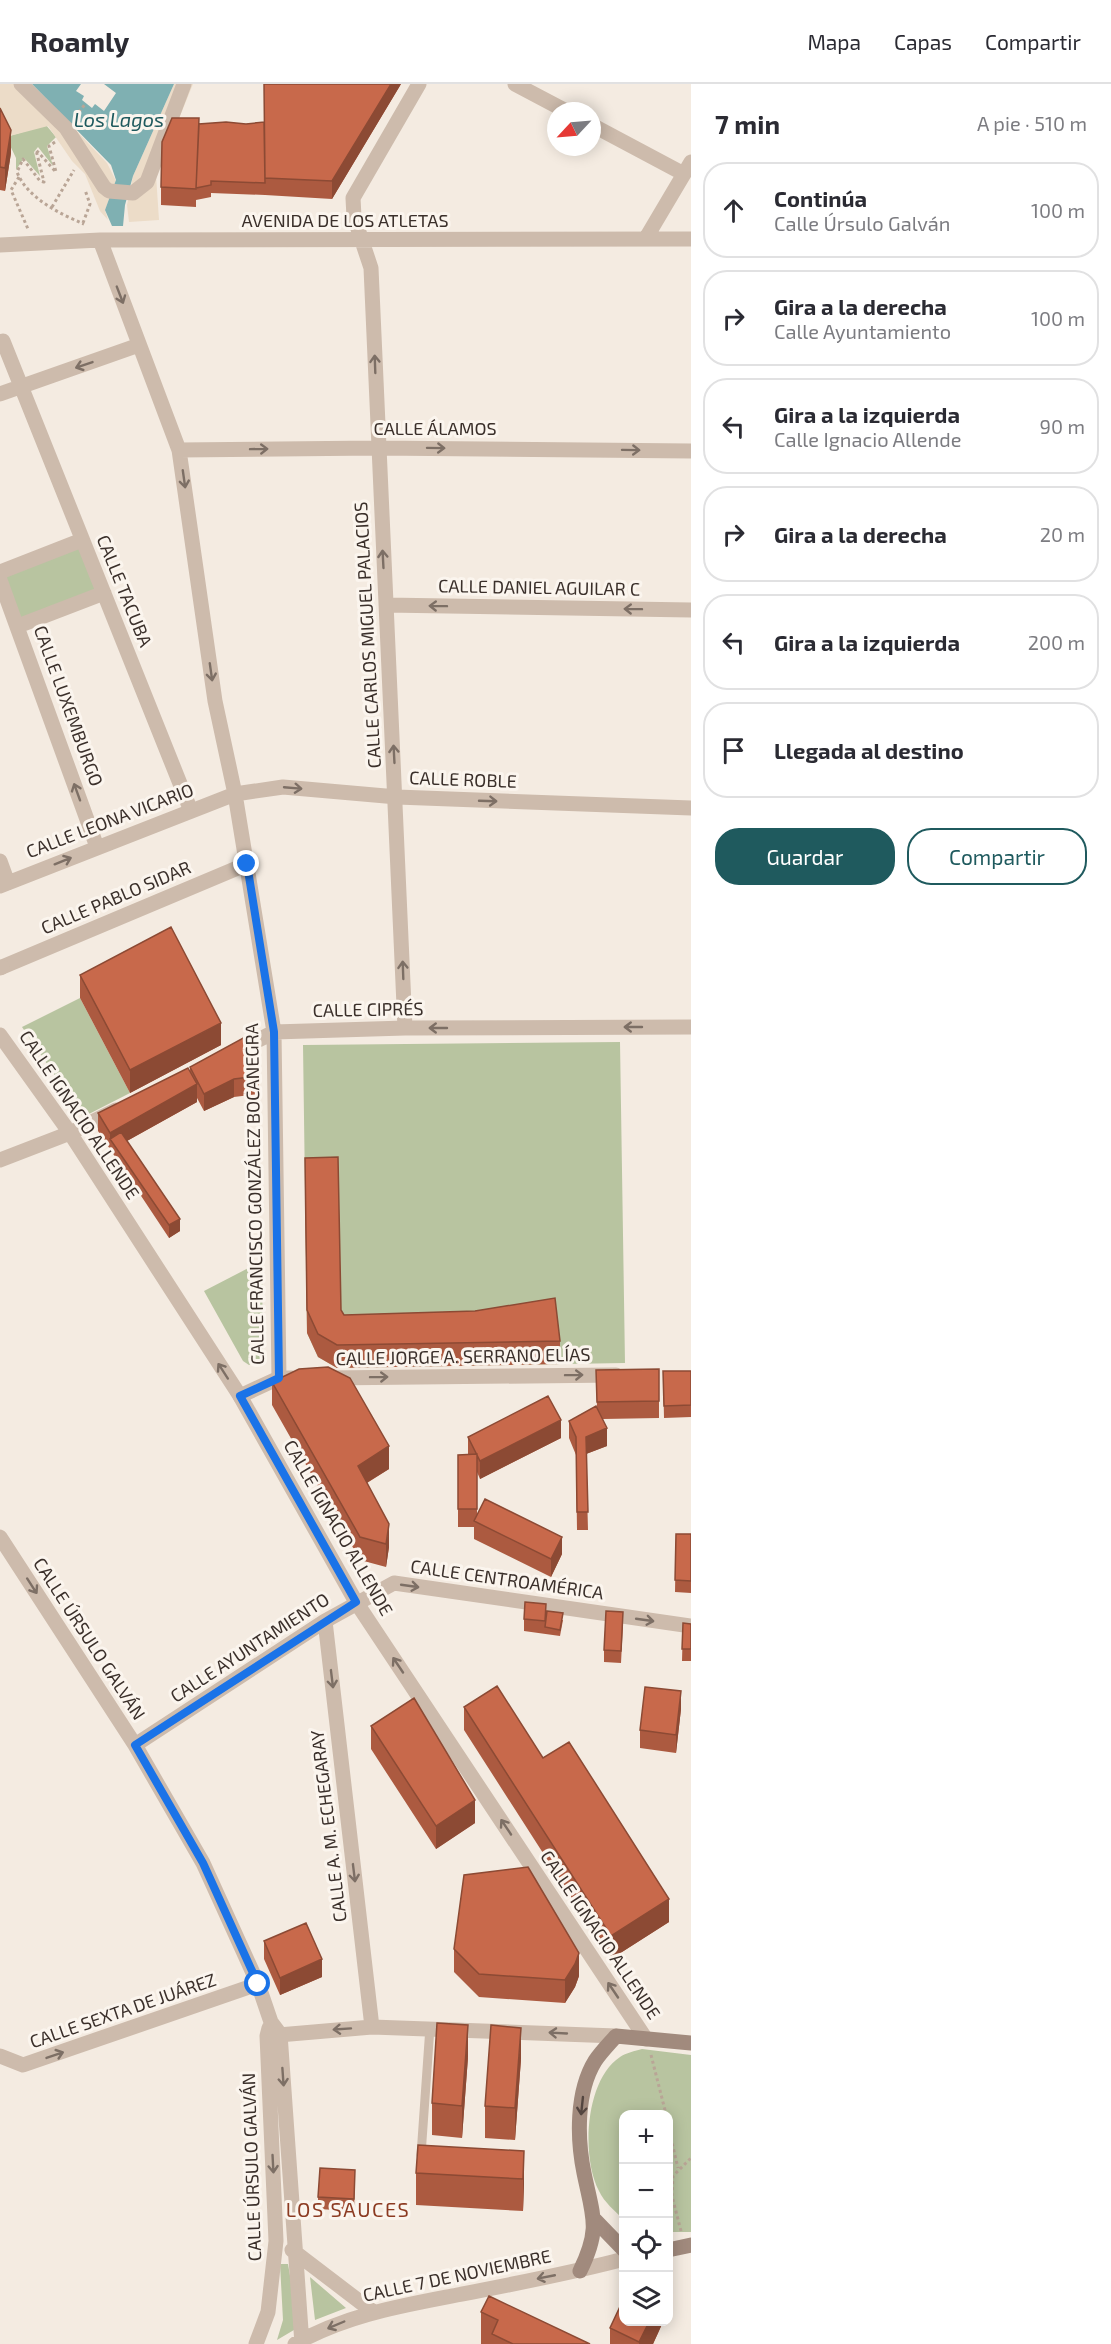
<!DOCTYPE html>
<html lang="es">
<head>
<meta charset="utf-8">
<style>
  body { margin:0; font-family:"Exo 2",sans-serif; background:#f7f7f7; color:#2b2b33 }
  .controls { position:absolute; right:18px; bottom:18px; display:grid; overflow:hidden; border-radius:12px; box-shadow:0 3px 15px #0003 }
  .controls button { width:54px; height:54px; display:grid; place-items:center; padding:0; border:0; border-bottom:2px solid #e1e1e2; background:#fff; color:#2b2b33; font:30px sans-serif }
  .compass { position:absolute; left:547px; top:18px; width:54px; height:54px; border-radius:50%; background:#fff; box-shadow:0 3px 15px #0003; rotate:244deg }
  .stop { position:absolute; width:18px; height:18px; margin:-14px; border:4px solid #1a73e8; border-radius:50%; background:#fff }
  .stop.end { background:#1a73e8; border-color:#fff; box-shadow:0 2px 6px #0008 }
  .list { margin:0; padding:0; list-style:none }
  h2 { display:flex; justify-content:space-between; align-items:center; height:78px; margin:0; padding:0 24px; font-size:26px }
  h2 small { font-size:20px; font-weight:400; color:#7c7c81 }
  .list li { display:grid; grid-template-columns:39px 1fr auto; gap:18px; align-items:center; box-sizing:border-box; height:96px; margin:0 12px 12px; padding:0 12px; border:2px solid #e1e1e2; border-radius:24px }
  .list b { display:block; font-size:22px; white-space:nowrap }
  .list p { margin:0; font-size:20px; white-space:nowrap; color:#7c7c81 }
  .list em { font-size:20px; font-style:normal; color:#7c7c81 }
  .actions { display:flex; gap:12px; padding:18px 24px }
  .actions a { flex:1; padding:14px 0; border:2px solid #1f5a5e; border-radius:24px; text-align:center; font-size:21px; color:#1f5a5e }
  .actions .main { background:#1f5a5e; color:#fff }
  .icon { flex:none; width:33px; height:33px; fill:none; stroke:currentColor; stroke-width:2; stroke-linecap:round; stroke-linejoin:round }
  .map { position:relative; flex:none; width:691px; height:2260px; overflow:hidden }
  header { display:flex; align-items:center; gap:36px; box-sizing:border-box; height:84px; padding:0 30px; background:#fff; border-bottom:2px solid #e1e1e2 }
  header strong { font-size:28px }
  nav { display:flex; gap:33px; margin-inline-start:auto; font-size:21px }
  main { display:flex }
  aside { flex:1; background:#fff }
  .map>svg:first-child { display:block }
  .green { fill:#b8c4a0 }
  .plaza { fill:#ecdcc8 }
  .water { fill:#7fb0b2 }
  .pier { fill:#f4ebe1 }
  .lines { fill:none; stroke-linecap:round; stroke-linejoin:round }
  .path { stroke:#b9a596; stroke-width:3; stroke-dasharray:3 3; stroke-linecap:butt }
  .service { stroke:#cdbbac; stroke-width:9 }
  .pedestrian { stroke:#cdbbac; stroke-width:15 }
  .minor { stroke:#cdbbac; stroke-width:15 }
  .tertiary { stroke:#cdbbac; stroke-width:15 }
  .secondary { stroke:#a18a7d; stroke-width:15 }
  .wall { fill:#ac5a40 }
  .shaded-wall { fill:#8c4a34 }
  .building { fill:#c8694b; stroke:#8c4a34; stroke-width:1.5 }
  .oneway { stroke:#7d6f65 }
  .oneway2 { stroke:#544640 }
  .route { stroke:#1a73e8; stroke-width:8 }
  .labels { text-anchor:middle; stroke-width:6; stroke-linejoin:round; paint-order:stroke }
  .street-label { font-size:18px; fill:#3b302b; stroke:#fbf5ee }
  .water-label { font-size:20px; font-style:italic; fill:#1f5a5e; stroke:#fbf5ee }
  .neighbourhood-label { font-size:20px; letter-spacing:1.5px; fill:#8c3b22; stroke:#fbf5ee }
</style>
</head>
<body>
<header>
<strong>Roamly</strong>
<nav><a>Mapa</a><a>Capas</a><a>Compartir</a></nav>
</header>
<main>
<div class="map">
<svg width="691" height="2260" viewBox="0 0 691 2260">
  <rect width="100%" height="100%" fill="#f4ebe1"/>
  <path class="green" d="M46,41L56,53L47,62L53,82L38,63L34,68L40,92L24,74L16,86V74L6,53Z
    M81,459L101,508L20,539L0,490Z
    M80,914L130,1009L83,1033L22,943Z
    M620,958L625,1279L337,1284L318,1273L307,1249L303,961Z
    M262,1177L263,1270L261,1276L249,1281L243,1277L204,1207Z
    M642,1965L691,1971V2148H669L668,2030H624L623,2135C615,2127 604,2118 599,2107C581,2073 585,1996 620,1973C626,1969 635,1967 642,1965Z
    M280,2180H288L299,2243L277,2256L283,2236Z
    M310,2193L346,2224L315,2236Z"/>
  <path class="plaza" d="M0,0H32L107,79L116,97L105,126L108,136L100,127L85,90L72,77L48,42L6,53L0,41Z
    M174,0H193L156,91L159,136L129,138L127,121L133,92Z"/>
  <path class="water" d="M32,0H174L133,92L125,121L123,142H112L105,126L116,96L111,81Z"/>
  <path class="pier" d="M81,0H104L116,9L104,27L95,20L92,24L82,16L84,12L76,7Z"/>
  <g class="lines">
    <path class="path" d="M75,33L86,19
      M55,58L49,62L56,88L36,66L44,98L40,97L23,75L17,88C27,114 60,130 84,140
      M19,93L11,106L28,145
      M52,123L74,86
      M83,139L90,120L85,106
      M651,1971L666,2030
      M668,2042L678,2084
      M681,2147L672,2112L673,2092L691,2074"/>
    <path class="service" d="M421,2071L430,1943"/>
    <path class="pedestrian" d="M21,0L66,44L104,103L109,107L133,109L147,98L184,0
      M2,883L247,780"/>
    <path class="minor" d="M515,0L566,27
      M592,41L684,90
      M646,154L691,78
      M100,156L179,366L215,617L235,710L274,948L279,1294H292
      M0,161L100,156L691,155
      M3,257L191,727
      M0,310L139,261
      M179,366L377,364L691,367
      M0,488L82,456
      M0,496L97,763
      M386,521L691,526
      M18,542L104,509
      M0,777L8,799
      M0,802L235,710L283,703L397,713L691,724
      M0,884L2,883
      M405,944L371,184L354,133L353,114L419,0
      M0,951L70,1049L240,1312L356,1518L646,1955
      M237,967L274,948L405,944L691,943
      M0,1076L70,1049L116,1026
      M328,1294L616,1291
      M0,1453L135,1661L203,1779L258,1900L271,1938L280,1950L302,2260
      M325,1537L372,1943
      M135,1661L325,1537L394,1499L691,1542
      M267,1952L372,1943L616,1952
      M0,1972L23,1981L258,1900
      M292,2166L372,2227
      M256,2260L268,2228L276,2157L267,1952L269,1944
      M295,2260C346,2231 400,2222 457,2211C513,2200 568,2190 624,2175"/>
    <path class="tertiary" d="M240,1312L279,1294"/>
    <path class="secondary" d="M595,2136L624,2166
      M668,2166L691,2161
      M580,2187C601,2144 593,2133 584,2089C577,2055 576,2008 595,1977C601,1968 609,1960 616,1952L691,1959"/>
  </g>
  <path class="wall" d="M401,0L332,115L265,111V110V111L211,109V113L196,116V123L161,121V103L199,40H246L264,38Z
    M0,24L11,69L5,107L0,106Z
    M80,891L221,961L130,1009L80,914Z
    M190,983L259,992V1010L234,1013L204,1027L197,1014V1018L127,1057L180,1147L169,1154L98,1047V1029L190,987Z
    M305,1097L341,1226L344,1231L560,1257V1280L337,1284L318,1273L307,1249Z
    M659,1285V1334L603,1335L607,1362L586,1370L588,1446H577L576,1371L569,1354V1337L597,1324L596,1286Z
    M663,1287H691V1333L664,1334Z
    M272,1298L389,1385L367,1399L389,1463L386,1483L360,1476L272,1321Z
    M468,1353L561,1354L480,1395L477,1388V1430L562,1470L551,1493L474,1455V1443H458V1371H468Z
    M676,1450H691V1509L675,1508Z
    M524,1535L546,1537L563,1536L560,1552L524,1547Z
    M683,1539L691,1540V1577H682Z
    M623,1540L621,1579L604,1578V1566Z
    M464,1623L669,1838L611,1875L464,1646Z
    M681,1625L676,1669L640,1664V1646Z
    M371,1642L475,1739L436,1765L371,1665Z
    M264,1857L322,1893L280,1911L264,1875Z
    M454,1865L579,1892L575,1903L565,1919L479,1913L454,1888Z
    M468,1973L462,2054L432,2051V2019Z
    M521,1975L515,2056L485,2054V2022Z
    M524,2067V2099L523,2127L416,2121V2089Z
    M355,2099L354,2127L318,2125V2113Z
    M481,2228L590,2260H481Z
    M624,2238H663L653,2260H610V2244Z"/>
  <path class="shaded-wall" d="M391,0H401L332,115V97Z
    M11,46V69L5,107V84Z
    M221,939V961L130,1009V986Z
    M234,995V1013L204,1027V1010Z
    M197,1000V1018L116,1063L110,1055V1049Z
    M180,1135V1147L169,1154V1141Z
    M561,1336V1354L480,1395V1377Z
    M607,1344V1362L586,1370V1353Z
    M389,1362V1385L358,1404V1382Z
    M389,1440V1463L386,1483V1460Z
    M562,1453V1470L551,1493V1475Z
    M681,1607V1625L676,1669V1651Z
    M475,1716V1739L436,1765V1742Z
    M669,1815V1838L611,1875V1852Z
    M579,1869V1892L575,1903L565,1919V1896Z
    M322,1875V1893L280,1911V1894Z
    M468,1941V1973L462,2054V2022Z
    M521,1944V1975L515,2056V2024Z
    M524,2067V2099L523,2127V2095Z
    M649,2238H663L653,2260H639V2258Z"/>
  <path class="building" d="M264,0H391L332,97L265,94Z
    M0,24L11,46L5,84L0,83Z
    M172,34H199L196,105L161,103L162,58Z
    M226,38L246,40L264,38L265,99L211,97V101L196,104L199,40Z
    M171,843L221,939L130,986L80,891Z
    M245,953L258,960L259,992L234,995L204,1010L190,983Z
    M188,984L197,1000L110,1049L98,1029Z
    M121,1048L180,1135L169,1141L110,1055Z
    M338,1073L341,1226L344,1231L475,1227L555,1214L560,1257L337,1261L318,1250L307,1226L305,1074Z
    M328,1283L350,1294L389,1362L358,1382L389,1440L386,1460L360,1453L272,1298L299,1285Z
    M659,1285V1317L597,1318L596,1286Z
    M663,1287H691V1321L664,1322Z
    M548,1312L561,1336L480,1377L468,1353Z
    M596,1322L607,1344L586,1353L588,1428H577L576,1353L569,1337Z
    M477,1370V1425H458V1371Z
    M485,1415L562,1453L551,1475L474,1437Z
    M676,1450H691V1497L675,1496Z
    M525,1518L546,1520L545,1537L524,1535Z
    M547,1527L563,1529L560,1546L545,1543Z
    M606,1527L623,1528L621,1567L604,1566Z
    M683,1539L691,1540V1565H682Z
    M497,1602L543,1674L569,1658L669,1815L611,1852L464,1623Z
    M645,1603L681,1607L676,1651L640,1646Z
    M414,1614L475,1716L436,1742L371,1642Z
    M528,1783L579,1869L575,1880L565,1896L479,1890L454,1865L464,1791Z
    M306,1839L322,1875L280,1894L264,1857Z
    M437,1939L468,1941L462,2022L432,2019Z
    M491,1941L521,1944L515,2024L485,2022Z
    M418,2061L524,2067L523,2095L416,2089Z
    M320,2084L355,2086L354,2115L318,2113Z
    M489,2212L590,2260H513L492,2250L498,2236L481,2228Z
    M624,2214V2238H649L639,2258L610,2244Z"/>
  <defs><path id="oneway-shaft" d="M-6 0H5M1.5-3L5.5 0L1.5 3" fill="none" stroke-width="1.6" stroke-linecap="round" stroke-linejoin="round" transform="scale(1.5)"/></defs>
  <g class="oneway">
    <use href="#oneway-shaft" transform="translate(120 211) rotate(69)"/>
    <use href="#oneway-shaft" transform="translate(375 280) rotate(-92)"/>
    <use href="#oneway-shaft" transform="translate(84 281) rotate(161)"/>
    <use href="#oneway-shaft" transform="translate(436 364) rotate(1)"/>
    <use href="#oneway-shaft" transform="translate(259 365) rotate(-1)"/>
    <use href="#oneway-shaft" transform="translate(631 366) rotate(1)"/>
    <use href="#oneway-shaft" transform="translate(184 395) rotate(82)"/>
    <use href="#oneway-shaft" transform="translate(383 475) rotate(-93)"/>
    <use href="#oneway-shaft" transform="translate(438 522) rotate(-179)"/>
    <use href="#oneway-shaft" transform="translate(633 525) rotate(-179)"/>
    <use href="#oneway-shaft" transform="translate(211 588) rotate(82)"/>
    <use href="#oneway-shaft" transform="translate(394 670) rotate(-93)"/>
    <use href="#oneway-shaft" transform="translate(293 704) rotate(5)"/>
    <use href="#oneway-shaft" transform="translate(77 708) rotate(-110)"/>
    <use href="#oneway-shaft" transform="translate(488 717) rotate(2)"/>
    <use href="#oneway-shaft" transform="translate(63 777) rotate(-22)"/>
    <use href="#oneway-shaft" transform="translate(403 886) rotate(-92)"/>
    <use href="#oneway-shaft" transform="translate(633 943) rotate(180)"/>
    <use href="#oneway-shaft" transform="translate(438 944) rotate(180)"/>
    <use href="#oneway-shaft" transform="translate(223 1287) rotate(-123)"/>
    <use href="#oneway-shaft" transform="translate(574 1291) rotate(-1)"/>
    <use href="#oneway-shaft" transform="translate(379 1293) rotate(-1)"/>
    <use href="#oneway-shaft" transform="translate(32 1502) rotate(57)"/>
    <use href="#oneway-shaft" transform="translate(410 1502) rotate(8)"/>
    <use href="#oneway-shaft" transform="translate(645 1536) rotate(8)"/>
    <use href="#oneway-shaft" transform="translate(398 1581) rotate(-124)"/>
    <use href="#oneway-shaft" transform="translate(332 1595) rotate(83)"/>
    <use href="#oneway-shaft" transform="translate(506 1743) rotate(-124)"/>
    <use href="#oneway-shaft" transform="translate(354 1789) rotate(83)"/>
    <use href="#oneway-shaft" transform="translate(613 1906) rotate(-124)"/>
    <use href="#oneway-shaft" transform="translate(342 1945) rotate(176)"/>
    <use href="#oneway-shaft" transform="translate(558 1949) rotate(-177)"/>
    <use href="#oneway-shaft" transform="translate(55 1971) rotate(-19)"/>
    <use href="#oneway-shaft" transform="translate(283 1993) rotate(86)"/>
    <use href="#oneway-shaft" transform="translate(273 2080) rotate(87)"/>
    <use href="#oneway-shaft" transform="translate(546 2193) rotate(169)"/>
    <use href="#oneway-shaft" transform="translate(336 2241) rotate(157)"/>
  </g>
  <use class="oneway2" href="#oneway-shaft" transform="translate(582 2022) rotate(96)"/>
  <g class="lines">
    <path class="route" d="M247,780L274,948L279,1294L240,1312L356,1518L135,1661L203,1779L258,1900"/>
  </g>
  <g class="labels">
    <g class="street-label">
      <text x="345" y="143">AVENIDA DE LOS ATLETAS</text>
      <text x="435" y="351">CALLE ÁLAMOS</text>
      <text transform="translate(539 504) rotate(1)" y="6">CALLE DANIEL AGUILAR C</text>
      <text transform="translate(124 507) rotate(68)" y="6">CALLE TACUBA</text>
      <text transform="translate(368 551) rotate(-93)" y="6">CALLE CARLOS MIGUEL PALACIOS</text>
      <text transform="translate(68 622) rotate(70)" y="6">CALLE LUXEMBURGO</text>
      <text transform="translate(463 696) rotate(2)" y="6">CALLE ROBLE</text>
      <text transform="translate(110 737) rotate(-21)" y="6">CALLE LEONA VICARIO</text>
      <text transform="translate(116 814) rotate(-23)" y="6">CALLE PABLO SIDAR</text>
      <text transform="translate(368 926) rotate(-1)" y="6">CALLE CIPRÉS</text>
      <text transform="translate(79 1031) rotate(56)" y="6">CALLE IGNACIO ALLENDE</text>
      <text transform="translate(255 1110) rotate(-91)" y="6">CALLE FRANCISCO GONZÁLEZ BOCANEGRA</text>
      <text transform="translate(463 1273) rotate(-1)" y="6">CALLE JORGE A. SERRANO ELÍAS</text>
      <text transform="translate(338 1444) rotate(60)" y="6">CALLE IGNACIO ALLENDE</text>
      <text transform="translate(507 1496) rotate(8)" y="6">CALLE CENTROAMÉRICA</text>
      <text transform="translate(89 1555) rotate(57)" y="6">CALLE ÚRSULO GALVÁN</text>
      <text transform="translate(250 1564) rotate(-33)" y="6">CALLE AYUNTAMIENTO</text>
      <text transform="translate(329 1742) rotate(-97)" y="6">CALLE A. M. ECHEGARAY</text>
      <text transform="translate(600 1851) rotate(56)" y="6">CALLE IGNACIO ALLENDE</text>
      <text transform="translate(123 1927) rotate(-19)" y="6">CALLE SEXTA DE JUÁREZ</text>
      <text transform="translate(252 2083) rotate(-92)" y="6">CALLE ÚRSULO GALVÁN</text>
      <text transform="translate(457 2192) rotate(-12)" y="6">CALLE 7 DE NOVIEMBRE</text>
    </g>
    <g class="water-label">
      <text x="119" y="43">Los Lagos</text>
    </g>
    <g class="neighbourhood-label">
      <text x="348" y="2133">LOS SAUCES</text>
    </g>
  </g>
</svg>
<div class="controls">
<button>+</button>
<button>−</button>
<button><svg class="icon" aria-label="locate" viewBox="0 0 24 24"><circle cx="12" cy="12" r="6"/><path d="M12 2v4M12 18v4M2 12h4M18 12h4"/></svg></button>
<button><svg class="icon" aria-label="layers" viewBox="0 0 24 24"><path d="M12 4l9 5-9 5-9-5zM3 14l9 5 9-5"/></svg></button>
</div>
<svg class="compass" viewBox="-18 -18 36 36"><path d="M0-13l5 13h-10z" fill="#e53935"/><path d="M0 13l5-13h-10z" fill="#7c7c81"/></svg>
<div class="stop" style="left:258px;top:1900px"></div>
<div class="stop end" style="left:247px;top:780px"></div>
</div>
<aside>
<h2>7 min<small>A pie · 510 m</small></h2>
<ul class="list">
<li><svg class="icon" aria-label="ahead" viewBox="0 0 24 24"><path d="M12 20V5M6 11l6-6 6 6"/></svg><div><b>Continúa</b><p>Calle Úrsulo Galván</p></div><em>100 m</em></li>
<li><svg class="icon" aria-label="right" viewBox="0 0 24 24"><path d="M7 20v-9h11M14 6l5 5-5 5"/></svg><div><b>Gira a la derecha</b><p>Calle Ayuntamiento</p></div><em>100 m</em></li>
<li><svg class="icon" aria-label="left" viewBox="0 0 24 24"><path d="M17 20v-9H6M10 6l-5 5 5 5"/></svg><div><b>Gira a la izquierda</b><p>Calle Ignacio Allende</p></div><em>90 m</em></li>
<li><svg class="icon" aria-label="right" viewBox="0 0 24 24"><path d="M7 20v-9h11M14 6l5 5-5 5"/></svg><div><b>Gira a la derecha</b></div><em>20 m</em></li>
<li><svg class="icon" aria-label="left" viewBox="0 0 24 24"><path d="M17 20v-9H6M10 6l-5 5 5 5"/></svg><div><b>Gira a la izquierda</b></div><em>200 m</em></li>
<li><svg class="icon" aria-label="arrive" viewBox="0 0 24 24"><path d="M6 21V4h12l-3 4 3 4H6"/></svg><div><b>Llegada al destino</b></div></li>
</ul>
<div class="actions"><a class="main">Guardar</a><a>Compartir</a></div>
</aside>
</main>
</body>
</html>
